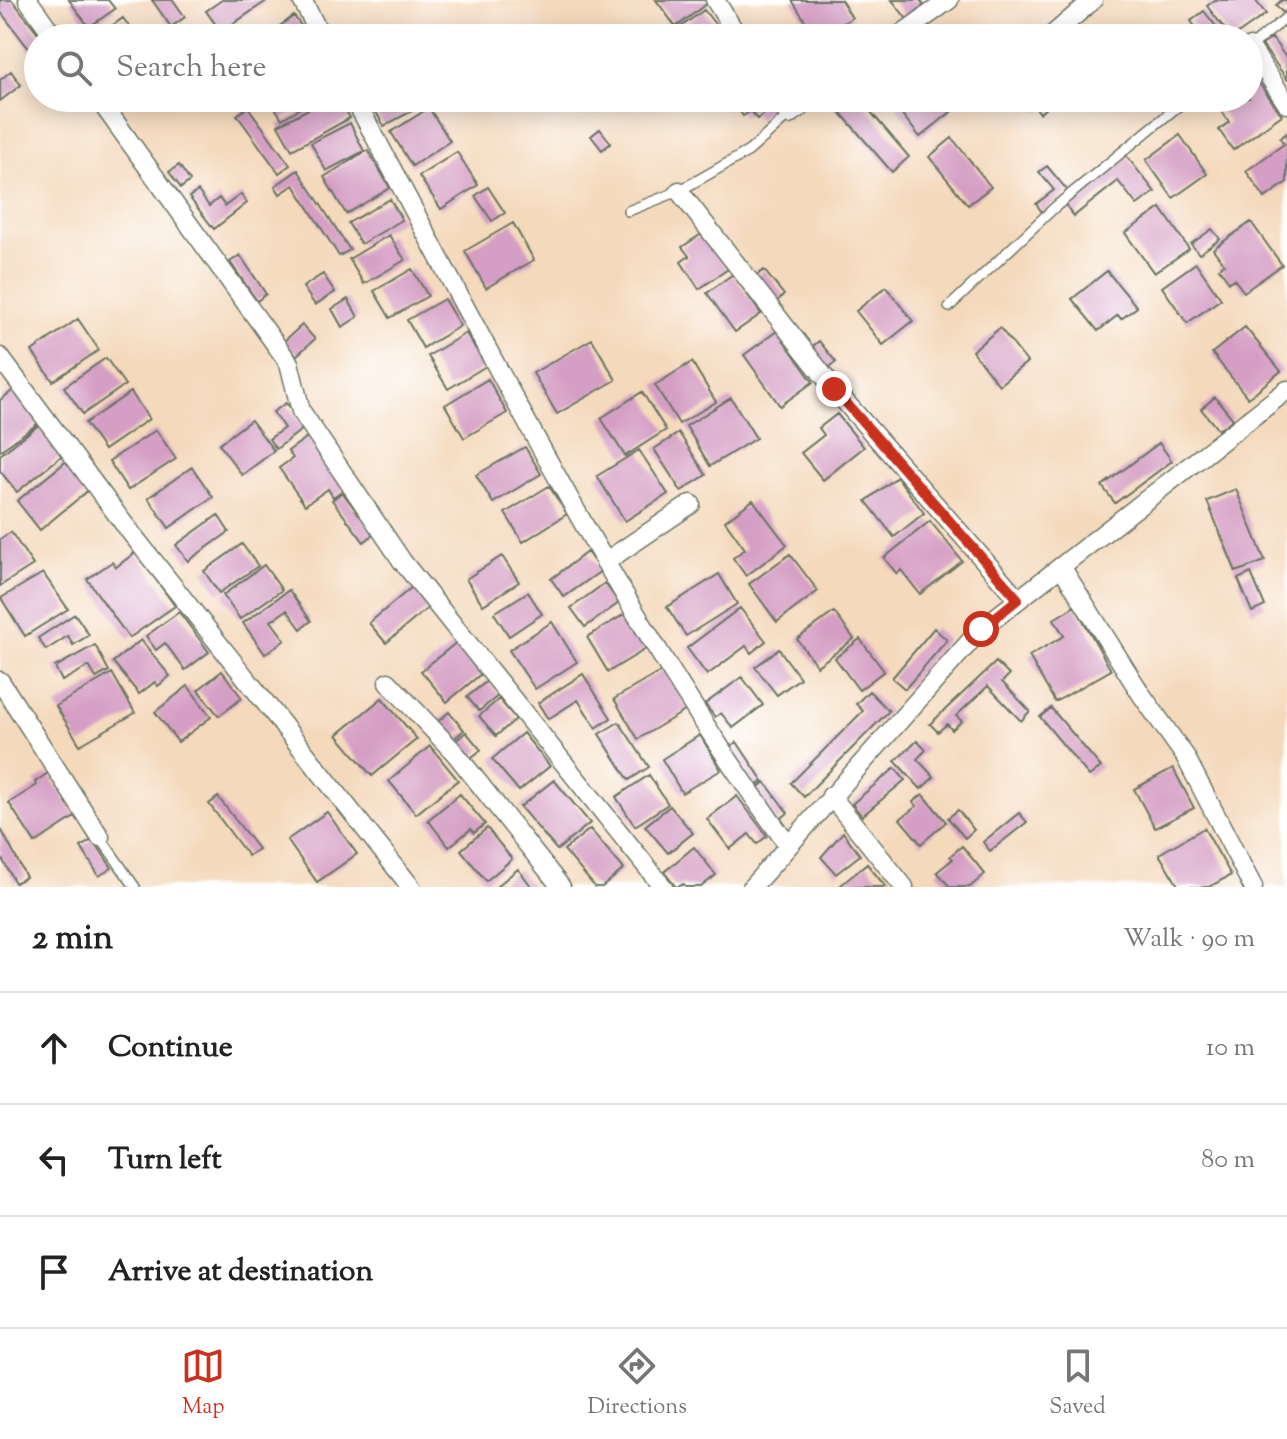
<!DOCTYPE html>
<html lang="en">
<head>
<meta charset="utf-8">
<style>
  body { margin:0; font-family:"Sorts Mill Goudy",serif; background:#f6f6f6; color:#222 }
  .stop { position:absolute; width:24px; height:24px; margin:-18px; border:6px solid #c8321e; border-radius:50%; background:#fff }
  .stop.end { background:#c8321e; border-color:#fff; box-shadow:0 2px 8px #0008 }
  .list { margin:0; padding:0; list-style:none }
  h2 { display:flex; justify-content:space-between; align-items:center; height:104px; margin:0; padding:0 32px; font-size:34px }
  h2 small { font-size:26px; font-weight:400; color:#767676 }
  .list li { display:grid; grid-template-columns:52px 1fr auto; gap:24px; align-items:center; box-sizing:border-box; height:112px; padding:0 32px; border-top:2px solid #e0e0e0 }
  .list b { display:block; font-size:30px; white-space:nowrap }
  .list em { font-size:26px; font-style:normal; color:#767676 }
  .icon { flex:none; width:44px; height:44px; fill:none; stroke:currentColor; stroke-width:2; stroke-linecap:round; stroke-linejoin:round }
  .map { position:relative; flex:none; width:1287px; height:887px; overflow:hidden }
  .search { position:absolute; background:#fff; box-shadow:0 4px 20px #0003; left:24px; right:24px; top:24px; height:88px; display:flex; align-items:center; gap:20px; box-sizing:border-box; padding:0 28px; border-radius:44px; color:#767676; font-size:30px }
  .sheet { height:440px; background:#fff }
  nav { display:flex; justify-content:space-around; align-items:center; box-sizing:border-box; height:112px; border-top:2px solid #e0e0e0; background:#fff; font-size:22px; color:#767676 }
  nav a { display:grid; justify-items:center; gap:4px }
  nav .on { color:#c8321e }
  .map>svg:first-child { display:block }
  .building { fill:#d59ec4 }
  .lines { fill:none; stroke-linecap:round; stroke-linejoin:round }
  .service-casing { stroke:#6a7463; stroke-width:12 }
  .minor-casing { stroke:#6a7463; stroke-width:21 }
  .service { stroke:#fff; stroke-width:9 }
  .minor { stroke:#fff; stroke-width:18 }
  .route { stroke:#c8321e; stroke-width:10 }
</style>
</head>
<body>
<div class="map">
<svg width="1287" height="887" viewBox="0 0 1287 887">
  <rect width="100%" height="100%" fill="#fff"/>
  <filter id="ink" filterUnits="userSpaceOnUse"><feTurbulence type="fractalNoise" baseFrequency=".0125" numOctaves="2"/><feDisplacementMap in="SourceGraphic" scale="16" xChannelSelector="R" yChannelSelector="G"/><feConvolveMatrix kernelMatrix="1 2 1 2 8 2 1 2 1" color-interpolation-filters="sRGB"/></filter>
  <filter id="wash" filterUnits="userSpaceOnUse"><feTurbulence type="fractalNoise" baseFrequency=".006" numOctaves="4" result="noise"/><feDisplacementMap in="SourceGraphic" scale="32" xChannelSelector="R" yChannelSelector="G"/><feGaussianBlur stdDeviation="1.8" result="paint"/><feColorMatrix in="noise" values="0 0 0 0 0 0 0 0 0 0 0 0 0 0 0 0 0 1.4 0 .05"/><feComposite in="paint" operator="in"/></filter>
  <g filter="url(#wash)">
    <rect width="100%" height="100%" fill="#f4d9bb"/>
    <g id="blocks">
      <path class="building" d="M0,0H12L42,38H38V50L33,54L0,11Z
        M69,0H108L115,9L89,27Z
        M152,0H173L185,17L171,27Z
        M222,0H268L221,32L206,11Z
        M656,0H708L709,2L676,27Z
        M792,0H841L852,18L816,38Z
        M892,0H920L924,5L907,19Z
        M1215,0H1255L1266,14L1232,38L1207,6Z
        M1282,0H1287V10L1283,13L1276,5Z
        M704,10L722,33L715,38H686L684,36L675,38L671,34Z
        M1204,11L1225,38H1183L1196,28L1191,21Z
        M294,16L310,38H263Z
        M123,18L138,38H95Z
        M1272,38L1287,59V79L1262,45Z
        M11,71L21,85L0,101V80Z
        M1253,75L1282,115L1233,150L1219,130L1229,122L1219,107L1232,98H1249V78Z
        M269,98H317L282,119Z
        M329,98H339L350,118L292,150L278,125Z
        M368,98H422L425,104L384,126Z
        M717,98H774L778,104L757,119L751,111L743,116L734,104L726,110Z
        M840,98H859L909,157L892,172L833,104Z
        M909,98H942L952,111L920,137L897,108Z
        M1008,98H1028L1016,108Z
        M1028,98H1040L1047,107L1040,113Z
        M248,107L290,165L279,173L237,115Z
        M429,108L450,141L412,166L391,132Z
        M350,123L364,151L326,171L311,143Z
        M600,129L611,143L602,150L591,136Z
        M1287,133V182L1265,198L1246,171L1284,144L1280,138Z
        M1180,135L1207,174L1173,198L1146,160Z
        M952,138L991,187L968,205L929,157Z
        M368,150L390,188L346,214L324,177Z
        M457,152L478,185L441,209L419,176Z
        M1125,154L1155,192L1137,205L1118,181L1074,216L1064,203Z
        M179,165L190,181L181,188L169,172Z
        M1047,166L1068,191L1042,212L1036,204L1054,190L1039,172Z
        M298,170L350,250L339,256L294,185L280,194L275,186Z
        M488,187L505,213L492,221L475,196Z
        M198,191L209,206L219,198L225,206L241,194L247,203L214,229L189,197Z
        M390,199L402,220L361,244L348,223Z
        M1161,208L1189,249L1154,273L1125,233Z
        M1251,222L1282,265L1244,292L1234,279L1229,282L1219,268L1224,264L1213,249Z
        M513,223L534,260L486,288L465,251Z
        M1212,229L1220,239L1199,254L1191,244Z
        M703,233L728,269L699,289L681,262L689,256L682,247Z
        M389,235L405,260L364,284L349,259Z
        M240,255L266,294L257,301L230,262Z
        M1196,263L1221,299L1187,323L1162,287Z
        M412,269L428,296L390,318L374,291Z
        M764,270L784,295L774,304L753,278Z
        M1107,271L1137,307L1121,319L1118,315L1098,331L1072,299Z
        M323,274L335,292L315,305L303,287Z
        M733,274L761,314L735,332L707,293Z
        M886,287L913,321L883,345L856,311Z
        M348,299L358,317L342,327L332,309Z
        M444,299L460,326L423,348L407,320Z
        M78,319L99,350L53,381L32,351Z
        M302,325L315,339L296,356L283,342Z
        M1245,327L1281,371L1248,398L1212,353Z
        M1000,328L1027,362L999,385L972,351Z
        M777,331L813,382L780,406L744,355Z
        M466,333L486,366L448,389L428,356Z
        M592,339L616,380L557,414L533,373Z
        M819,341L836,362L825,371L808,350Z
        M106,358L125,385L83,414L64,387Z
        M692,362L716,402L679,424L655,385Z
        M488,379L507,413L464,438L445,405Z
        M15,389L40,422L0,451V400Z
        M131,392L149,419L104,450L85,423Z
        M642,392L666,430L625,456L601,418Z
        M1215,397L1233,419L1218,430L1201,409Z
        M731,398L756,438L710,466L686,426Z
        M286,403L304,428L276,449L269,439L284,428L273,412Z
        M837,414L864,447L823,480L801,453L824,435L819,428Z
        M251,420L274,451L242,475L219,444Z
        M40,424L64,454L17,492L0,471V455Z
        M156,430L176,459L128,490L109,461Z
        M679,433L706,475L681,491L654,449Z
        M309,436L346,488L333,497L328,489L305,505L279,468L293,458L288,451Z
        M1159,443L1172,461L1115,503L1102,486Z
        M525,447L541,474L493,503L476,475Z
        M639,450L668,494L625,521L597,476Z
        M68,460L91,488L40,530L17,501Z
        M192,467L213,497L169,528L148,498Z
        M897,477L924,513L894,537L866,501Z
        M549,486L567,514L523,542L505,513Z
        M1236,489L1265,561L1236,572L1207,501Z
        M342,492L374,534L364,542L332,500Z
        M753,500L787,545L746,576L733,558L745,549L725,521Z
        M218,515L229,532L188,561L176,545Z
        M930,521L962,561L920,594L901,570L897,574L884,558Z
        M11,532L33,565L0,586V539Z
        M242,544L258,566L219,593L204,571Z
        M136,552L175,606L129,638L87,579L112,562L116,567Z
        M587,552L601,571L564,597L551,579Z
        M790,554L818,591L777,622L749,584Z
        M502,556L519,582L483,605L466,579Z
        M264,565L282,590L240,619L223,595Z
        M43,573L68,609L25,636L1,598Z
        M1251,573L1265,606L1252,612L1238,579Z
        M719,574L737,604L686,636L667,607Z
        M605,583L619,603L585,627L571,608Z
        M412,587L429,607L386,643L369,623Z
        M289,590L311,621L301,629L287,610L271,621L285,640L265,654L243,623Z
        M528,592L542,614L509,636L494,613Z
        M1075,606L1111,670L1055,702L1029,656L1064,636L1054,619Z
        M740,608L766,641L751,653L746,646L707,675L687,648Z
        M179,612L209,652L185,670L165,643L156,650L146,636Z
        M834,612L854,639L817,666L797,639Z
        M75,614L89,635L73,645L68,636L46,650L38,638Z
        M625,614L646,649L608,672L587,637Z
        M552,622L577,662L535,689L509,650Z
        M934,628L947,640L905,689L892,678Z
        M860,639L884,671L859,690L835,658Z
        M141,640L170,676L158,686L155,682L139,694L113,662Z
        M457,642L482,673L447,702L421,671Z
        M95,645L109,671L96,678L89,666L62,681L55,667Z
        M779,649L800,678L777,695L755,667Z
        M996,662L1009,675L1002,682L1030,711L1021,721L988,686L956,716L962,721L952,730L947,724L938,732L930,724Z
        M665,669L688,709L638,739L614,699Z
        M222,671L242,698L219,716L198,690Z
        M112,673L135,713L80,745L56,706Z
        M583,674L611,718L596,728L578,700L548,719L538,703Z
        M742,677L763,705L733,728L721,713L715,717L705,704Z
        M487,681L499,695L479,711L467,697Z
        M188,686L211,717L178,742L155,712Z
        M869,691L889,711L804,797L791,783L863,711L856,704Z
        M382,698L417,739L372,776L337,735Z
        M499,699L516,719L496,736L479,716Z
        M1051,708L1101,767L1089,776L1040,717Z
        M449,712L464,730L450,742L435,724Z
        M619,722L649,767L629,780L599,734Z
        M466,732L481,750L468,760L454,742Z
        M523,733L550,766L519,791L492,759Z
        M700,735L721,770L682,793L662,759Z
        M917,741L926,750L917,759L934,777L921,789L895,761Z
        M737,742L763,781L752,788L726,749Z
        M430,746L458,780L416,814L389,781Z
        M895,768L905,780L862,816L852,804Z
        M1173,768L1194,808L1155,828L1134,789Z
        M48,773L76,816L35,843L9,803L37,785L35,782Z
        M649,775L668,804L635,826L616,797Z
        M554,780L590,823L557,850L520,807Z
        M765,782L788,813L776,822L753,791Z
        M460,794L485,824L474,833L471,829L449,847L428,820Z
        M923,794L946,822L921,844L900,819L917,806L913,802Z
        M737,796L767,836L757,844L749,834L730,849L707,819Z
        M218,797L258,849L248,856L209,804Z
        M670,806L693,833L668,853L645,826Z
        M958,810L974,830L965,838L948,818Z
        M327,812L357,854L317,882L287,840Z
        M1019,813L1027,822L990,851L983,842Z
        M0,827L26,877L15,883L0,855Z
        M487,828L512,859L486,881L461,850Z
        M1204,828L1231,875L1209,887H1179L1159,854Z
        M590,829L624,869L602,887H595L564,850Z
        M843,832L860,855L836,874L821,857Z
        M93,839L112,868L99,876L81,847Z
        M962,846L985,874L970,887H950L937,872L953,859L950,856Z
        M694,847L716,875L701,887H686L684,884L676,887L664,872Z
        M867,864L886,887H843L841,885Z
        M518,869L532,887H496Z"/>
    </g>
  </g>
  <g filter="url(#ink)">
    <use href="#blocks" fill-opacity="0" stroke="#6a7463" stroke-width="2"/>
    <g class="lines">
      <g class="service-casing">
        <path id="service" d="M1249,48L1287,17
          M628,211L679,191L749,151L789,115
          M949,307L1055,207L1188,98
          M100,837L135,887"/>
      </g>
      <g class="minor-casing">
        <path id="minor" d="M28,0L55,38
          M302,0L322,38
          M715,0L739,38
          M896,38L949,0
          M1049,38L1093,0
          M1250,47L1287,104
          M98,98L289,363L301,411L402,561L663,887
          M354,98C490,351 618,612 788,845
          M777,98L789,115L813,98
          M679,191L834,389L1018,599
          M0,357L124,524L411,887
          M605,562L691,504
          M1062,568L1141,694L1185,756L1253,887
          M0,681L100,837
          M388,682L455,753L561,887
          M831,796L904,887
          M752,887L981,629L1287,390"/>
      </g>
      <use href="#service" class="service"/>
      <use href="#minor" class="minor"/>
    </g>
  </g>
  <g class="lines" filter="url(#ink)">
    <path class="route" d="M834,389L1018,599L981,629"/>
  </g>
</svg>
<div class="stop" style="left:981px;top:629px"></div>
<div class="stop end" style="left:834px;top:389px"></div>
<div class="search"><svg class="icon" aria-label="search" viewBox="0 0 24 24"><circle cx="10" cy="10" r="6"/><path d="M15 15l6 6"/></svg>Search here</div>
</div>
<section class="sheet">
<h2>2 min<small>Walk · 90 m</small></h2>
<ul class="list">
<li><svg class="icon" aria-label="ahead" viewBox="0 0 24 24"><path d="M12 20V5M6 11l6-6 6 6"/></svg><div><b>Continue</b></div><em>10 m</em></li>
<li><svg class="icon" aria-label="left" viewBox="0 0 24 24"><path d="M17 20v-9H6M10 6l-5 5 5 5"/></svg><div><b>Turn left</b></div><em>80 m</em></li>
<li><svg class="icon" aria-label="arrive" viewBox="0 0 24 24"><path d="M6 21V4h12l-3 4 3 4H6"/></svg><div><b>Arrive at destination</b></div></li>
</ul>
</section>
<nav>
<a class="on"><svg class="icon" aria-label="map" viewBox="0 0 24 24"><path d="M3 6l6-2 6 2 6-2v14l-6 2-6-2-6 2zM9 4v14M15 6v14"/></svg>Map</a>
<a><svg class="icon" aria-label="directions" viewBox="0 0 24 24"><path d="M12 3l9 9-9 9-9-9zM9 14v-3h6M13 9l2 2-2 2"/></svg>Directions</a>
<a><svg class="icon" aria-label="saved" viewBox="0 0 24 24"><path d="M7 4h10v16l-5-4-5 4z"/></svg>Saved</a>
</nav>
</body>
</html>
